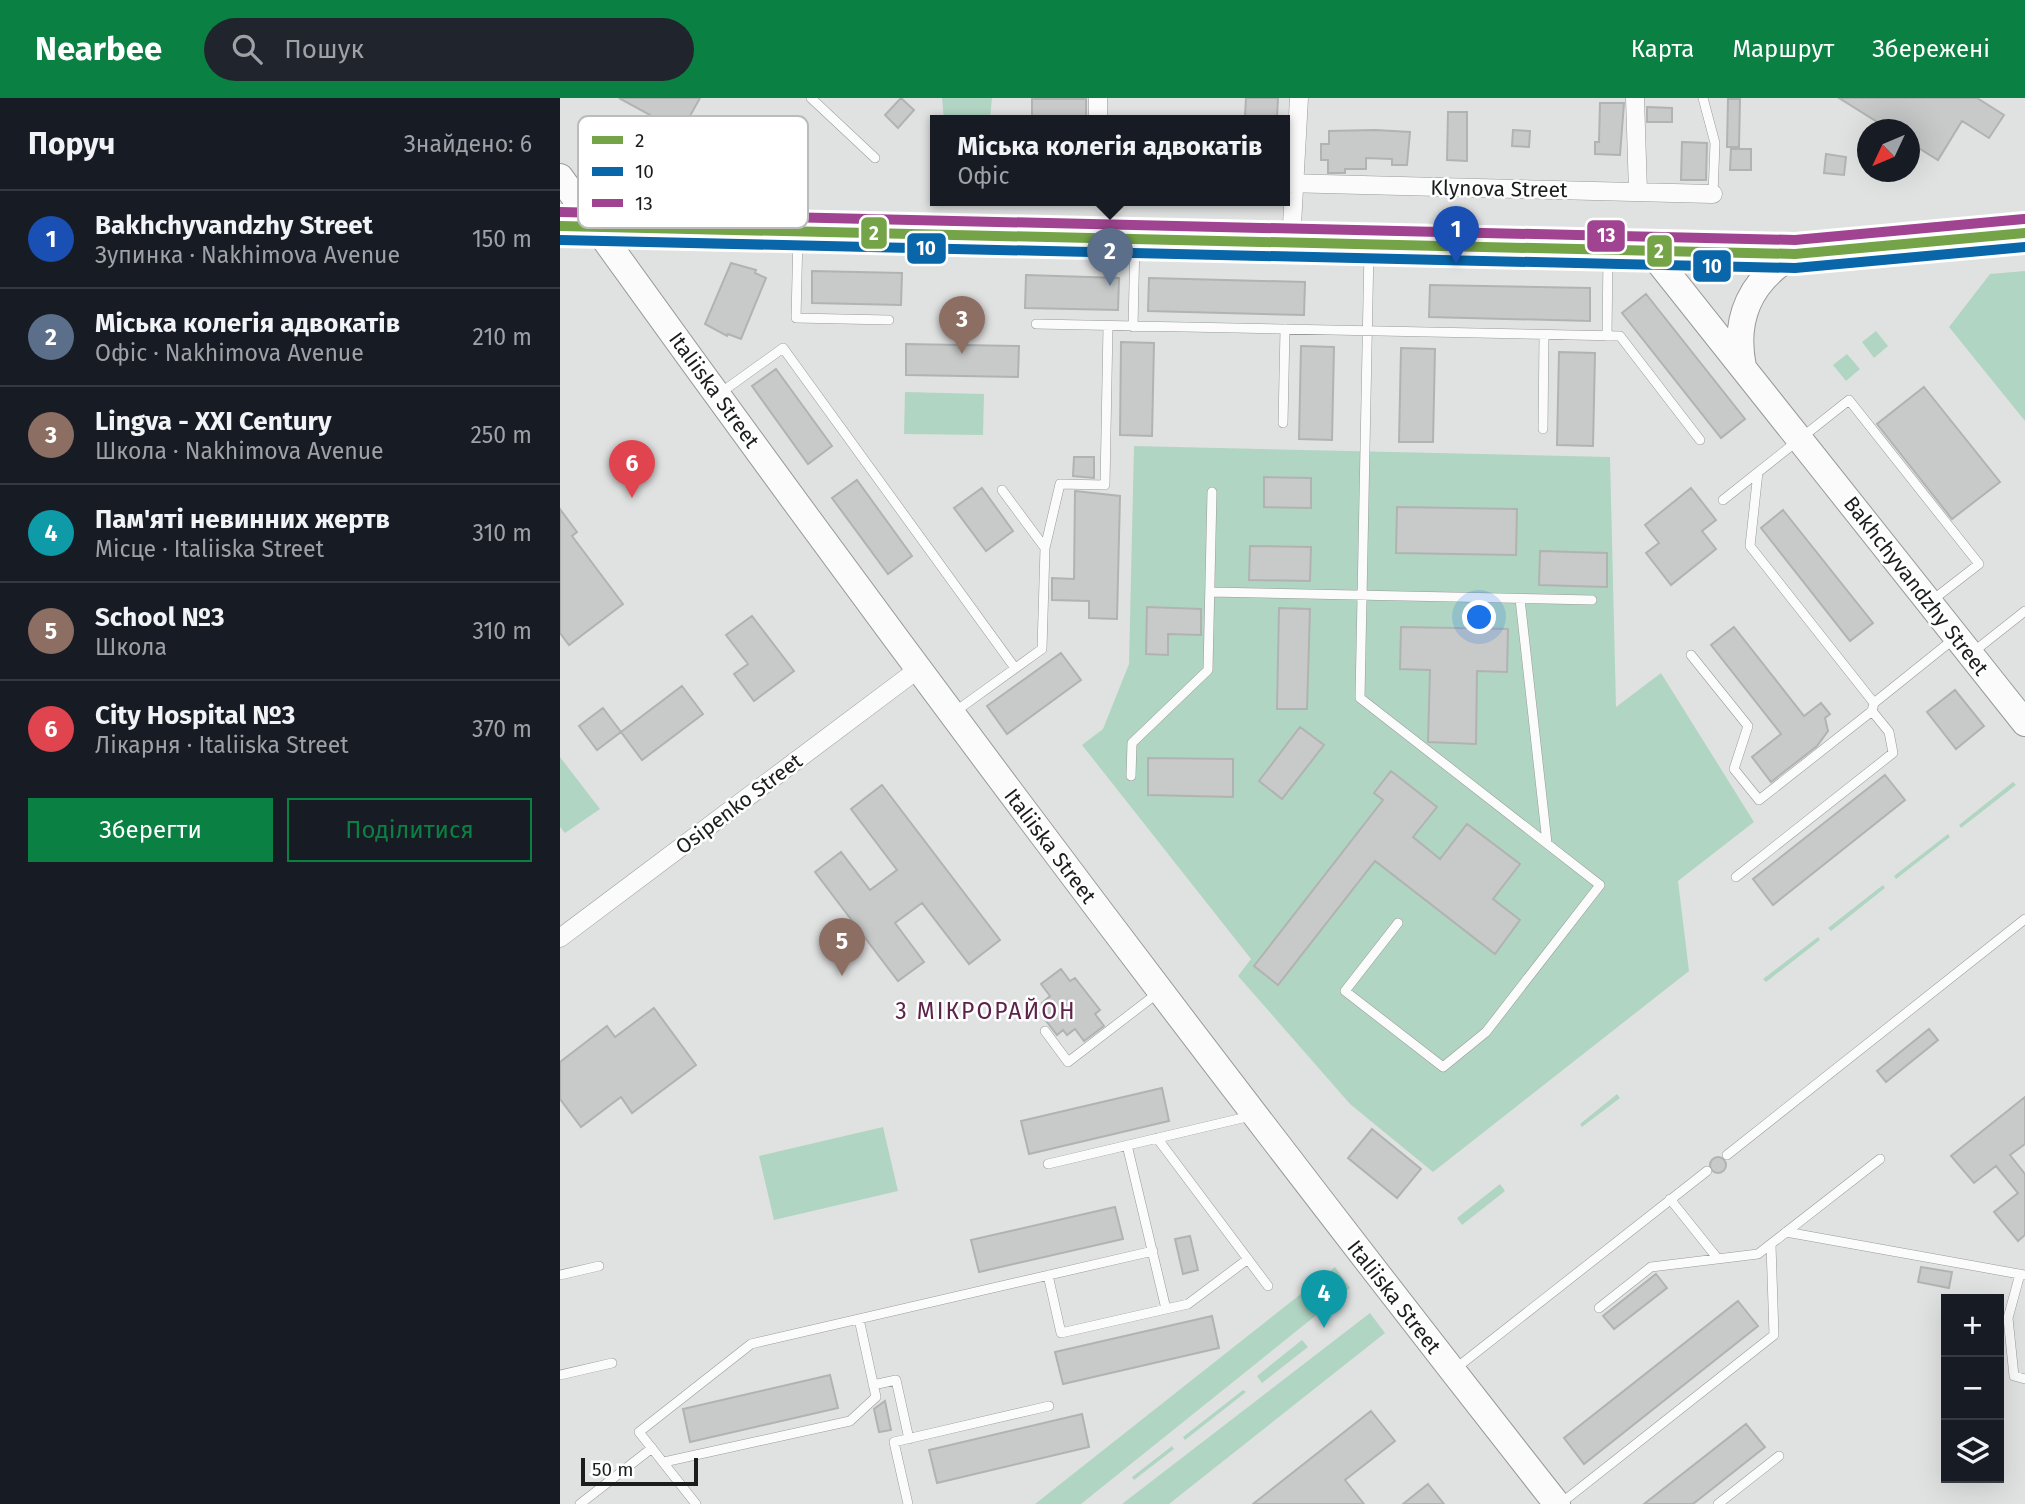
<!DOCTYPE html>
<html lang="uk">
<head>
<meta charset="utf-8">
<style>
  body { margin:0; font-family:"Fira Sans",sans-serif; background:#20242c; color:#f1f3f6 }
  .controls { position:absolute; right:21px; bottom:21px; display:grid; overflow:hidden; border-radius:0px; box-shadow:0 7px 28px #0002 }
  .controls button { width:63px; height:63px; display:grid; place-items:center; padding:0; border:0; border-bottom:2px solid #363941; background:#171b24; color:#f1f3f6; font:35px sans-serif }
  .compass { position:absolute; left:1297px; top:21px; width:63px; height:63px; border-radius:50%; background:#171b24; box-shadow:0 7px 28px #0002; rotate:226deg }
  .scale { position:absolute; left:21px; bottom:18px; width:117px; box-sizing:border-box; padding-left:7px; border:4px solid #1b1c1c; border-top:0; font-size:19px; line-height:24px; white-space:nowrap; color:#1b1c1c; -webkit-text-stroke:5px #fff; paint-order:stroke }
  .you { position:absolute; left:920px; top:520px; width:24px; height:24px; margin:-18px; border:5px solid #fff; border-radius:50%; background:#1a73e8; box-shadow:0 0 0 10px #1a73e833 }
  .badge { display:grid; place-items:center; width:46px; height:46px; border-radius:50%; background:#0b8043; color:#fff; font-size:23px; font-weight:700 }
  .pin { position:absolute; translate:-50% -58px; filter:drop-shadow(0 2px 4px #0008) }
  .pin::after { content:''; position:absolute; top:37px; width:24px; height:21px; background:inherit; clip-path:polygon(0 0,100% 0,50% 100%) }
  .popup { position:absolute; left:370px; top:17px; width:360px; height:91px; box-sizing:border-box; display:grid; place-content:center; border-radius:0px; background:#171b24; filter:drop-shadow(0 2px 5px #0005); font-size:23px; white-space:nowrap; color:#9ea1a6 }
  .popup b { font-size:26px; color:#f1f3f6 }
  .popup::after { content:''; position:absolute; left:50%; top:100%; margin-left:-14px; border:14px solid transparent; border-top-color:#171b24 }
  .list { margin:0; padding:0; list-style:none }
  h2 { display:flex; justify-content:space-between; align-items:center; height:91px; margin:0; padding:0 28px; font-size:30px }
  h2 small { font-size:23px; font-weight:400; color:#9ea1a6 }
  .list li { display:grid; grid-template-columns:46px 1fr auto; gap:21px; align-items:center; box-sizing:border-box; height:98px; padding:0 28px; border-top:2px solid #363941 }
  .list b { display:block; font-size:26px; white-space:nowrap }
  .list p { margin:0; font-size:23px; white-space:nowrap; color:#9ea1a6 }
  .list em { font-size:23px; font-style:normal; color:#9ea1a6 }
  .actions { display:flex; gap:14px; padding:21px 28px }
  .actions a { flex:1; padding:16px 0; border:2px solid #0b8043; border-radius:0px; text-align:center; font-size:24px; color:#0b8043 }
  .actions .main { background:#0b8043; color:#fff }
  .icon { flex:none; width:38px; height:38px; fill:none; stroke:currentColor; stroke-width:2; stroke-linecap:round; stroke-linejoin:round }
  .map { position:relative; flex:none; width:1465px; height:1406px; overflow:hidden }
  header { display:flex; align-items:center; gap:42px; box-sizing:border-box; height:98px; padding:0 35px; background:#0b8043; color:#fff }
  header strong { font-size:33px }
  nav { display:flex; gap:38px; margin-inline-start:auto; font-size:24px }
  .search { width:490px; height:63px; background:#20242c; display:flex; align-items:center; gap:18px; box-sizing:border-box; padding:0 24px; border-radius:38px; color:#9ea1a6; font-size:26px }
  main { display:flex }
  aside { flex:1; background:#171b24 }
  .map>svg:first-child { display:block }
  .green { fill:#b1d5c3 }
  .building { fill:#c8cac9; stroke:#b1b3b2; stroke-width:2 }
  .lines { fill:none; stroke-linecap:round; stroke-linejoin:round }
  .lane-casing { stroke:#989a99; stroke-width:10 }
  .street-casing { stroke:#989a99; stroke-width:19 }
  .secondary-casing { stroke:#989a99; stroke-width:28 }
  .lane { stroke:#fafbfa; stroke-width:9 }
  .street { stroke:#fafbfa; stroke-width:18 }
  .secondary { stroke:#fafbfa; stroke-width:26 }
  .bus-1-casing { stroke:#fff; stroke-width:16 }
  .bus-2-casing { stroke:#fff; stroke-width:16 }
  .bus-3-casing { stroke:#fff; stroke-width:16 }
  .bus-1 { stroke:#75a347; stroke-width:10 }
  .bus-2 { stroke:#0866a9; stroke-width:10 }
  .bus-3 { stroke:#a04491; stroke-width:10 }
  .labels { text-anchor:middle; stroke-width:5; stroke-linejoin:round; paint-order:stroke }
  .street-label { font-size:21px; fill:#1b1c1c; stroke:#fff }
  .neighbourhood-label { font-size:23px; letter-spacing:2px; fill:#5d2249; stroke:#fff }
  .key { fill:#fff; stroke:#bbb; stroke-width:2 }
  .key-label { font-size:19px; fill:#1b1c1c }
  .line-badge { stroke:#fff; stroke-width:2.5 }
  .badge-label { font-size:19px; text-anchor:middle; font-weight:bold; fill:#fff }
</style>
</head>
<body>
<header>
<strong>Nearbee</strong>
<div class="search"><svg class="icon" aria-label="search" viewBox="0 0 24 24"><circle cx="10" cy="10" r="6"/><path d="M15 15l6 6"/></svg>Пошук</div>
<nav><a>Карта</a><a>Маршрут</a><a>Збережені</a></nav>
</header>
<main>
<aside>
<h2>Поруч<small>Знайдено: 6</small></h2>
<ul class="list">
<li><span class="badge" style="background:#1a4fb4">1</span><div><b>Bakhchyvandzhy Street</b><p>Зупинка · Nakhimova Avenue</p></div><em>150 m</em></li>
<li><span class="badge" style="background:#5c6f8a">2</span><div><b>Міська колегія адвокатів</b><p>Офіс · Nakhimova Avenue</p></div><em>210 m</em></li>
<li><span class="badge" style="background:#8d6e63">3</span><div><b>Lingva - XXI Century</b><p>Школа · Nakhimova Avenue</p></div><em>250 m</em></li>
<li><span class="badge" style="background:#0f9aa8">4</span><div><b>Пам'яті невинних жертв</b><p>Місце · Italiiska Street</p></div><em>310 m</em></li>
<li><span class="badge" style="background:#8d6e63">5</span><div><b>School №3</b><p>Школа</p></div><em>310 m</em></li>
<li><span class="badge" style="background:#e0444e">6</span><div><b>City Hospital №3</b><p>Лікарня · Italiiska Street</p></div><em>370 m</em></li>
</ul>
<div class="actions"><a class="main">Зберегти</a><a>Поділитися</a></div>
</aside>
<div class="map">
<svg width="1465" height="1406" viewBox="0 0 1465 1406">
  <rect width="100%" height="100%" fill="#e0e2e1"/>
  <path class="green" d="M382,0H432L430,20L384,22Z
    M1465,173V323L1389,229L1430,176Z
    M1316,233L1328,248L1314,260L1302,244Z
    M1287,256L1300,271L1286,283L1273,267Z
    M345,294L424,296L423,337L344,336Z
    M574,348L1050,359L1056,609L1101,575L1194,724L1118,783L1129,873L873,1074L790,1006L678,878L691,861L522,647L543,631L569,566Z
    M0,659L40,711L5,735L0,729Z
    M1453,684L1456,687L1401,730L1399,727Z
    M1388,736L1390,739L1336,781L1334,778Z
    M1323,787L1325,790L1271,833L1268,830Z
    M1258,839L1260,842L1206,884L1203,881Z
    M1057,996L1060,1000L1022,1029L1020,1026Z
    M323,1029L338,1093L214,1122L199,1058Z
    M940,1086L945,1093L902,1127L897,1120Z
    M775,1169L790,1190L521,1406H475Z
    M810,1215L825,1235L609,1406H562Z
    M742,1242L748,1249L702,1285L697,1278Z
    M683,1292L686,1294L625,1342L623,1339Z
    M612,1348L614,1351L574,1382L572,1379Z"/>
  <path class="building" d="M59,0H140L121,34Z
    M341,0L354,12L338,30L325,17Z
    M686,0H718L717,19L685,18Z
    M1279,0H1417L1444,17L1429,40L1402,23L1378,62L1349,44V32H1330Z
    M472,1H526V22H472Z
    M1168,1H1180L1179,49H1167Z
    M1040,5H1064L1060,57L1035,56V44H1039Z
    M1087,9L1112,10V24H1087Z
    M888,14H907V63L887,62Z
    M815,32L850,34L847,67H832V61L806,60V71H785V75H768V62H761V46H769V33Z
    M953,32L970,33L969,49L952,48Z
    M1122,44L1147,45L1146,82H1121Z
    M1171,51H1191V72H1170Z
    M1266,56L1286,59L1284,77L1264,75Z
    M171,165L196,172L195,175L206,180L181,241L168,236L167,238L145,226Z
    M252,173L342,175L341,207L252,205Z
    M466,177L559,180L558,212L465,210Z
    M589,180L745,184L744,217L588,213Z
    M870,187L1030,190V223L869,219Z
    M1086,196L1185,321L1161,340L1062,215Z
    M561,244L594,245L592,338L560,337Z
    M346,246L459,248L458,279L346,277Z
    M741,248L774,249L772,342L739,341Z
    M841,250L875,251L873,344H839Z
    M999,254L1035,255L1033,348L997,347Z
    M216,271L272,348L248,366L192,288Z
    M1364,289L1440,384L1392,421L1317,326Z
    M514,359H534V380L513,378Z
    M704,379L751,380V410L704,409Z
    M297,382L352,458L328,476L272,400Z
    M422,390L453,433L426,453L394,410Z
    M1131,390L1156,422L1142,433L1156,451L1111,487L1086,455L1099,445L1085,427Z
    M515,393L560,398L557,521L529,520V503L492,502V480L514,481Z
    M837,409L957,411L956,457L836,455Z
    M0,411L17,434L12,438L63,506L9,547L0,535Z
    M1223,412L1313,525L1290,543L1201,430Z
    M690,448L751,449L750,483L689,482Z
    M980,453L1047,455V489L979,487Z
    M587,509L641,511V537L608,536V557L586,556Z
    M719,510L750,511L747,611H717Z
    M192,518L234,573L194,603L174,576L188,566L166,537Z
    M841,529L948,531L947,574L917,573L916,646L868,644L870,572L840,571Z
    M1174,529L1244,618L1261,605L1270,616L1265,620L1268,633L1257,648L1211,684L1192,659L1221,636L1151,547Z
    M501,555L521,582L447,636L427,608Z
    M122,588L143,616L82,662L61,634Z
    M1395,592L1424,628L1396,651L1367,614Z
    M43,610L61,634L37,652L19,628Z
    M740,629L764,647L722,701L699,683Z
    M588,660L673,661V699L588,697Z
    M831,673L877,709L853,739L880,761L907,726L960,766L933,801L960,822L935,856L815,763L718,887L694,868L823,702L814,695Z
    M1325,677L1345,702L1213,807L1193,781Z
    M322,687L440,842L409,866L362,805L335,825L364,864L338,883L255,774L281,754L310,792L337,772L291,711Z
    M501,871L510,883L515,880L540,912L535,916L544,928L524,943L515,931L507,937L503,932L497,937L480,915L486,910L482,905L490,898L481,886Z
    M94,910L136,967L72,1015L61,999L21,1029L0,1001V964L47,928L55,939Z
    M1369,931L1378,942L1326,984L1317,973Z
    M602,990L609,1023L469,1056L461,1023Z
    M1465,999V1046L1450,1057L1465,1076V1137L1458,1143L1434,1114L1458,1095L1436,1068L1414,1085L1391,1058Z
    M812,1031L861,1071L837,1100L788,1060Z
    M1150 1067a8 8 0 1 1 16 0a8 8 0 1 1-16 0Z
    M555,1109L563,1141L419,1174L411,1142Z
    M630,1138L638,1172L623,1176L615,1141Z
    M1361,1169L1392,1174L1389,1190L1358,1184Z
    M1096,1176L1107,1190L1054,1231L1043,1218Z
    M1178,1203L1198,1228L1024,1366L1004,1340Z
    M652,1218L659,1250L503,1286L495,1254Z
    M270,1277L278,1310L130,1344L123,1311Z
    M325,1303L331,1332L319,1334L314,1311Z
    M811,1313L835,1343L785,1382L804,1406H693Z
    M522,1316L529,1349L377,1385L369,1352Z
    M1186,1326L1205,1349L1133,1406H1084Z
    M868,1386L884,1406H843Z"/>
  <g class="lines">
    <g class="lane-casing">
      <path id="lane" d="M251,0L315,60
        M1143,0L1155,45L1153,96
        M238,137L236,220L329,222
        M809,151L800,600L1040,787L926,934L883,969L785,893L838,825
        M476,226L1060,238L1140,342
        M573,229L575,143
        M1047,238L1048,156
        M159,296L223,250L455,570
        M723,325L725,231
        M983,331L984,237
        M442,392L485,450
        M1163,402L1289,302L1419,466L1370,504
        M650,494L1032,502
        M960,501L987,745
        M1412,555L1465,513
        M1131,557L1188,628L1174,671L1199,702L1312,613
        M1314,605L1395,540
        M396,613L482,551L485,450L500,386L545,387L548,228
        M571,678L572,645L648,572L652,394
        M1176,779L1333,655L1329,634L1312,613L1314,605L1190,448L1198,374
        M485,933L508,964L599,894
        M597,1040L708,1188
        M567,1047L606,1211
        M1167,1057L1465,821
        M488,1066L691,1018
        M1110,1101L1158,1161
        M1226,1134L1465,1177
        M1460,1176L1448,1220L1454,1278L1465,1281
        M0,1177L39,1168
        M488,1177L501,1235L628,1206L688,1161
        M1039,1210L1091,1169L1198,1156L1320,1061
        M895,1271L1147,1073
        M0,1277L52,1265
        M313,1287L336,1282L349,1341
        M104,1364L290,1323L316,1299L299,1221
        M20,1406L92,1350
        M136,1406L79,1334L191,1246L593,1153
        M348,1406L334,1344L489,1308
        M1000,1406L1214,1237L1211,1147
        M1158,1406L1219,1358"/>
    </g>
    <g class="street-casing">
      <path id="street" d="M538,0V22
        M1075,0L1078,94
        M725,85L1153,96
        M731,145L739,0
        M0,840L357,572"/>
    </g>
    <g class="secondary-casing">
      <path id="secondary" d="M0,79C322,529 655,971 997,1406
        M0,128L1235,156L1465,135
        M1090,153L1465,625
        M1183,269C1173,220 1191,181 1235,156"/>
    </g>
    <use href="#lane" class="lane"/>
    <use href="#street" class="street"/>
    <use href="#secondary" class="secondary"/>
    <g class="bus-1-casing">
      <path id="bus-1" d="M0,128L1235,156L1465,135"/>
    </g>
    <g class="bus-2-casing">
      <path id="bus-2" d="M0,142L1235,170L1465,149"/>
    </g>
    <g class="bus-3-casing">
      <path id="bus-3" d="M0,114L1235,142L1464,121"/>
    </g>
    <use href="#bus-1" class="bus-1"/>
    <use href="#bus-2" class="bus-2"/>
    <use href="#bus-3" class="bus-3"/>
  </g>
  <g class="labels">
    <g class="street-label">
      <text transform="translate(939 91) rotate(1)" y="7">Klynova Street</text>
      <text transform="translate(154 292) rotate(54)" y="7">Italiiska Street</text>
      <text transform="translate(1356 488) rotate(52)" y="7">Bakhchyvandzhy Street</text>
      <text transform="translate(179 706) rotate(-37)" y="7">Osipenko Street</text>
      <text transform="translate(490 748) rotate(53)" y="7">Italiiska Street</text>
      <text transform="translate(834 1199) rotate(52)" y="7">Italiiska Street</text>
    </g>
    <g class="neighbourhood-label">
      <text x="426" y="921">3 МІКРОРАЙОН</text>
    </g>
  </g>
  <rect x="18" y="18" width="230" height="112" rx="10" class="key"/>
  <rect x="32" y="38" width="31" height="8" fill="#75a347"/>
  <rect x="32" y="69" width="31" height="9" fill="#0866a9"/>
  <rect x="32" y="101" width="31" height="8" fill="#a04491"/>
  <g class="key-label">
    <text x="75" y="49">2</text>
    <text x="75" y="80">10</text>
    <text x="75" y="112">13</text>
  </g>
  <g class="line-badge">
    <rect x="300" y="118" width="28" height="34" rx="7" fill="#75a347"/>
    <rect x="1026" y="121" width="40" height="34" rx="7" fill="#a04491"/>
    <rect x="346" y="134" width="41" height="33" rx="7" fill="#0866a9"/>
    <rect x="1086" y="136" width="27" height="34" rx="7" fill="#75a347"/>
    <rect x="1132" y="151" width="40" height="34" rx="7" fill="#0866a9"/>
  </g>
  <g class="badge-label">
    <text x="314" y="142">2</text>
    <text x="1046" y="144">13</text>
    <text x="366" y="157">10</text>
    <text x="1099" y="160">2</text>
    <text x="1152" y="175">10</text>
  </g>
</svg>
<div class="controls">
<button>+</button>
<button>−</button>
<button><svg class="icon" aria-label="layers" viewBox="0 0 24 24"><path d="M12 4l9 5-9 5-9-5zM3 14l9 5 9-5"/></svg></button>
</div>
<svg class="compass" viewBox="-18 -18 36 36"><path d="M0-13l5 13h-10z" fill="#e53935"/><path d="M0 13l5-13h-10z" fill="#9ea1a6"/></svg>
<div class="scale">50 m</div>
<div class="you"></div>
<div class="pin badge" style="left:896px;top:166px;background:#1a4fb4">1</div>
<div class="pin badge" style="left:550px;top:188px;background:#5c6f8a">2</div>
<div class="popup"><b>Міська колегія адвокатів</b>Офіс</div>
<div class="pin badge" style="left:402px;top:256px;background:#8d6e63">3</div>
<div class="pin badge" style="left:764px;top:1230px;background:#0f9aa8">4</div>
<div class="pin badge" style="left:282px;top:878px;background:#8d6e63">5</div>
<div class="pin badge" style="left:72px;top:400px;background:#e0444e">6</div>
</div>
</main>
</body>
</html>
